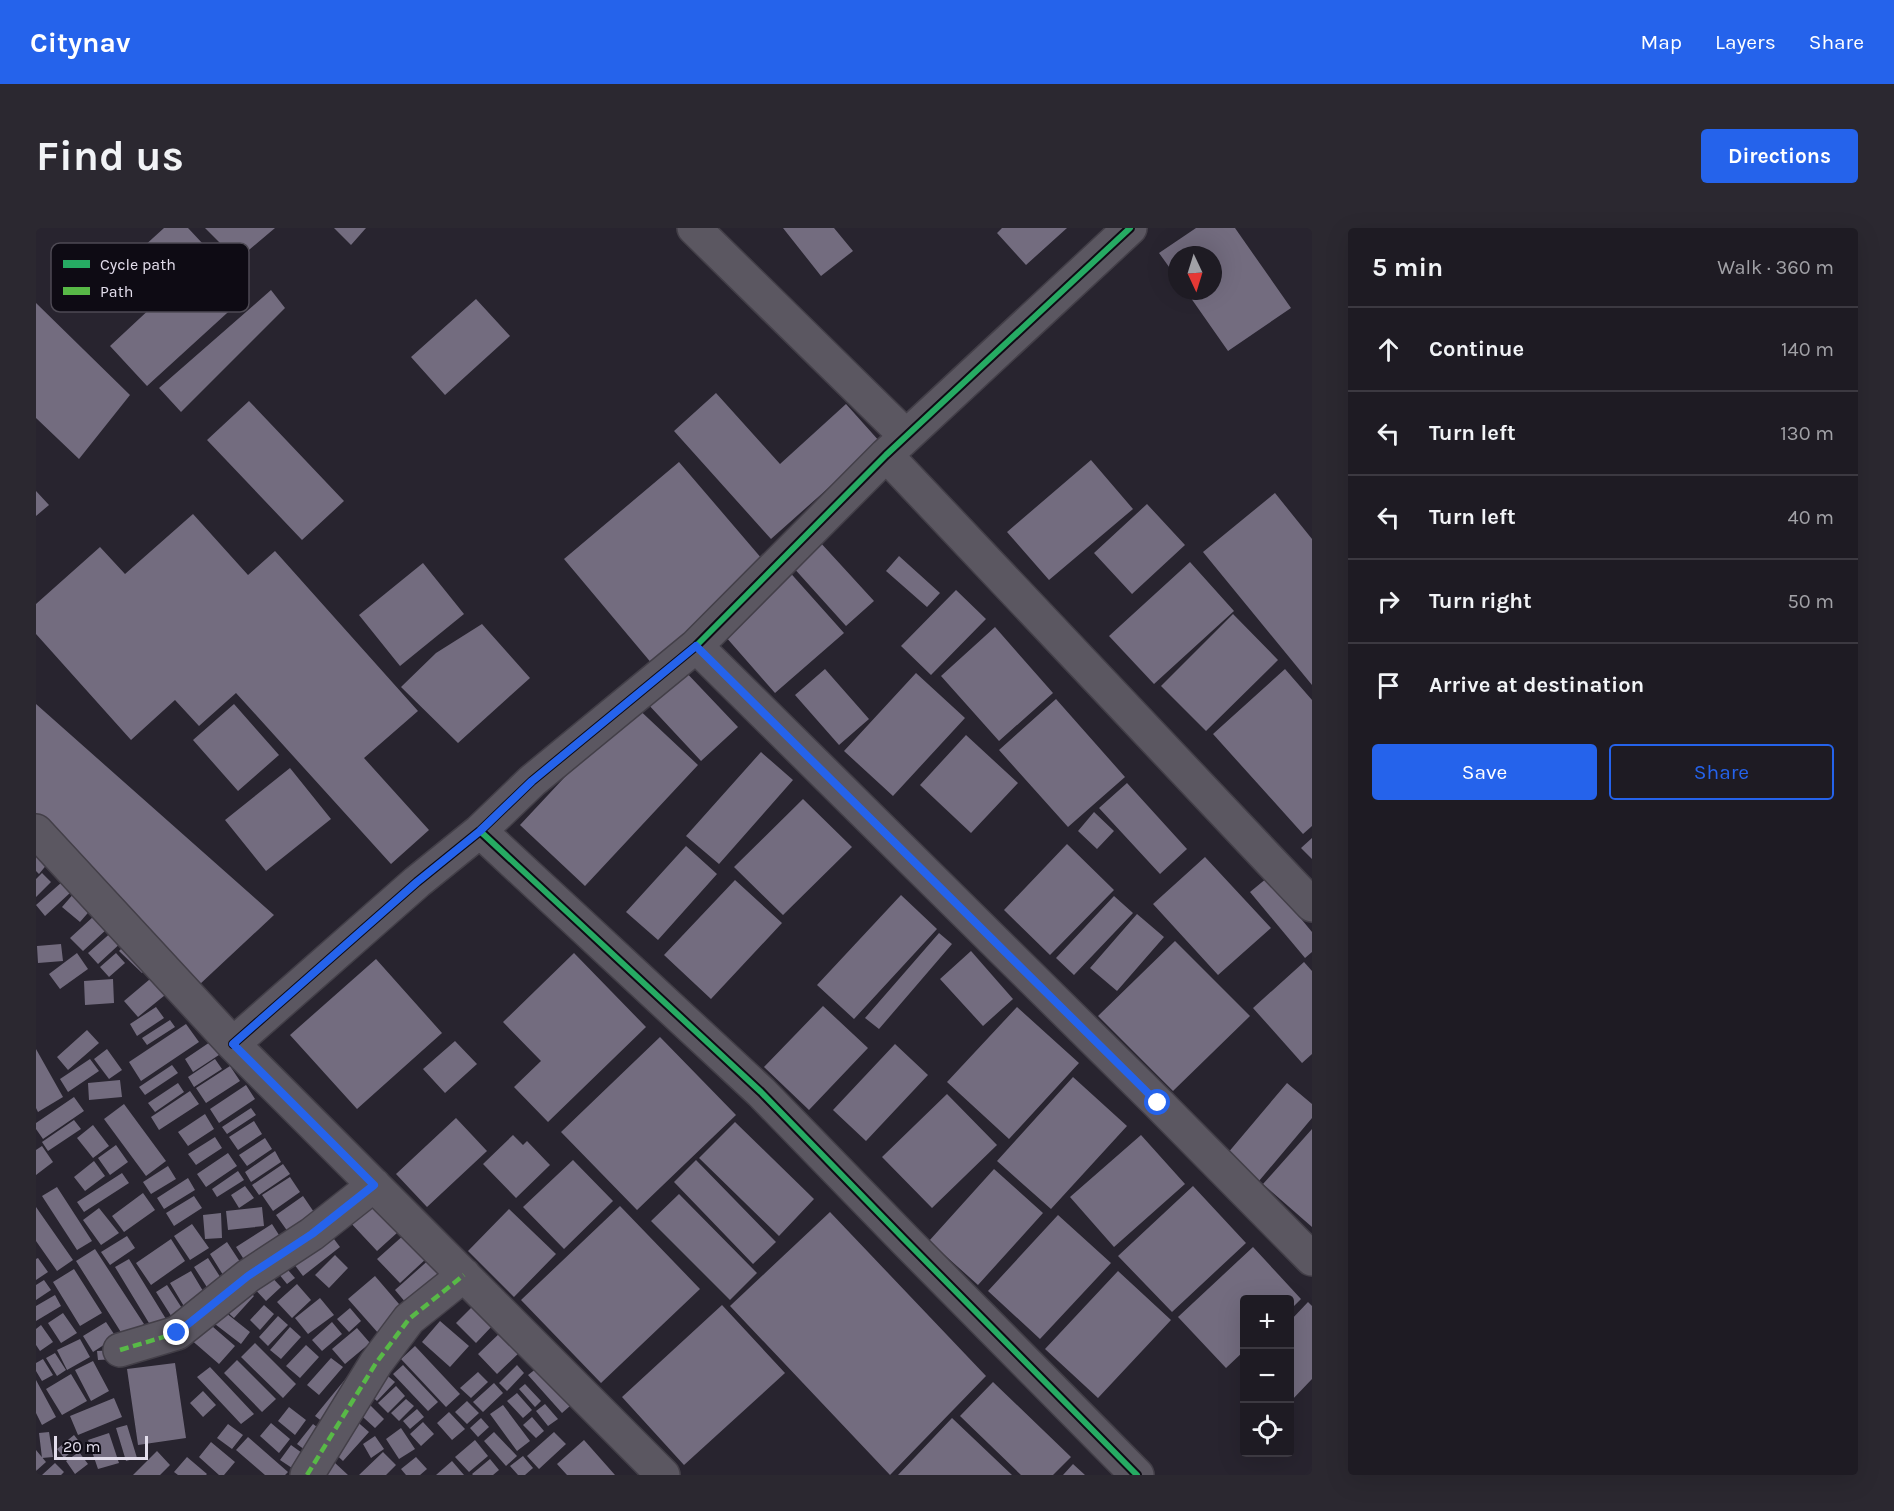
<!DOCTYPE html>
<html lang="en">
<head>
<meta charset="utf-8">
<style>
  body { margin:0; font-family:Karla,sans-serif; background:#2b2830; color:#f1f3f6 }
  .controls { position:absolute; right:18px; bottom:18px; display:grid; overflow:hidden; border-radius:6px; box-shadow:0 6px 24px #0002 }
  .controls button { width:54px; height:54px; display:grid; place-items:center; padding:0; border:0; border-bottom:2px solid #3c3941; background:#1e1b23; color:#f1f3f6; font:30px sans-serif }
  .compass { position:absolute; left:1132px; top:18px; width:54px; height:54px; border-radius:50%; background:#1e1b23; box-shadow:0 6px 24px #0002; rotate:176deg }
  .scale { position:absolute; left:18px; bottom:15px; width:94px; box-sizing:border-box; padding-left:6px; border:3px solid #e2ddeb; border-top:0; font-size:16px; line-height:21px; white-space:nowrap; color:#e2ddeb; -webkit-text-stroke:4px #0e0b14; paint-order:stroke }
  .stop { position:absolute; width:18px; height:18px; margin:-14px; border:4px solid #2563eb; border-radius:50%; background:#fff }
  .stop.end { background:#2563eb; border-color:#fff; box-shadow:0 2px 6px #0008 }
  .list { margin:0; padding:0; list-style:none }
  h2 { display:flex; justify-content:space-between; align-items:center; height:78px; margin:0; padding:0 24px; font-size:26px }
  h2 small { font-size:20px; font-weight:400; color:#a1a1a6 }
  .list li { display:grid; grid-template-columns:39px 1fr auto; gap:18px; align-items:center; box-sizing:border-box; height:84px; padding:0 24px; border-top:2px solid #3c3941 }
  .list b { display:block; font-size:22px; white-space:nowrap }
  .list em { font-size:20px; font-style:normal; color:#a1a1a6 }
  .actions { display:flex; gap:12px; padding:18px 24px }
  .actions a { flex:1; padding:14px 0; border:2px solid #2563eb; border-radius:6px; text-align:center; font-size:21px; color:#2563eb }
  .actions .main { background:#2563eb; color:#fff }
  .icon { flex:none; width:33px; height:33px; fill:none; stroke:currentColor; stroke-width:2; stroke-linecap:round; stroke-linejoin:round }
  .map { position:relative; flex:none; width:1276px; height:1247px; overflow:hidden; border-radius:6px }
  header { display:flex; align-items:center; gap:36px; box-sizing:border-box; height:84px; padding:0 30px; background:#2563eb; color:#fff }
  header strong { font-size:28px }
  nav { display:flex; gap:33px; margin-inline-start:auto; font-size:21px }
  .intro { display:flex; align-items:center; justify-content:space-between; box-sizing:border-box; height:144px; padding:0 36px }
  h1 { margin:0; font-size:42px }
  .button { padding:15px 27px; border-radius:6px; background:#2563eb; color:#fff; font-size:21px; font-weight:700 }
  main { display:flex; gap:36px; padding:0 36px }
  aside { flex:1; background:#1e1b23; border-radius:6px; box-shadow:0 6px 24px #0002 }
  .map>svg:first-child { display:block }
  .building { fill:#736c7f }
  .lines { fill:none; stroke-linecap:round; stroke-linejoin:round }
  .minor-casing { stroke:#433f48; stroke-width:36 }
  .minor { stroke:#5b5761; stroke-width:33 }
  .quiet { stroke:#58b947; stroke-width:4.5; stroke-dasharray:9 4.5; stroke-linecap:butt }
  .cycleway-casing { stroke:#0e0b14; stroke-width:10 }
  .cycleway { stroke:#26ab63; stroke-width:6 }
  .route { stroke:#2563eb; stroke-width:8 }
  .key { fill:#0e0b14; stroke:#4e4a54; stroke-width:1.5 }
  .key-label { font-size:16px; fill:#e2ddeb }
</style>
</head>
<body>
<header>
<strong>Citynav</strong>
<nav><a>Map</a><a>Layers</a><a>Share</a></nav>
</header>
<div class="intro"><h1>Find us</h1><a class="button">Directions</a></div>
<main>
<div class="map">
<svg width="1276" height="1247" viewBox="0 0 1276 1247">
  <rect width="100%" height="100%" fill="#28242f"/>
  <path class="building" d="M128,0H152L213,65L111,158L74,118L118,77L84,40Z
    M169,0H239L201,32Z
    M298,0H330L315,17Z
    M747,0H798L817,23L785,48Z
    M966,0H1031L990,37L961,5Z
    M1160,0H1199L1255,80L1192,123L1150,63H1177V27H1141V50L1123,25Z
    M235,62L249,80L145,184L123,160Z
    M440,71L474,108L409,167L375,129Z
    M0,75L94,167L43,231L0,190Z
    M680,165L744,236L810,176L844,214L735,311L638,203Z
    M213,173L308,273L266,312L171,212Z
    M1055,232L1097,281L1013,352L971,304Z
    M643,234L733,339L617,437L528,331Z
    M0,263L13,277L0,288Z
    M1239,265L1276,311V457L1167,324Z
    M1111,276L1149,317L1096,366L1058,325Z
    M157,286L212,347L239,323L382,483L328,530L393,602L355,636L200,465L163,498L139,472L95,512L0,406V376L64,319L89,346Z
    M783,313L838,373L810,398L756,338Z
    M863,328L904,365L891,379L850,343Z
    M1154,334L1198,383L1118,456L1073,408Z
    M387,335L428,386L364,438L323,387Z
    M750,340L808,405L739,465L682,400Z
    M920,362L950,391L895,447L865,418Z
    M1197,386L1242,432L1170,503L1125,458Z
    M446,396L494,450L422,515L365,459L400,425Z
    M959,399L1017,465L963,513L905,448Z
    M646,440L702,499L665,533L610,474Z
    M789,441L833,491L803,517L759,467Z
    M1249,441L1276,472V598L1267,606L1177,506Z
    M880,445L929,490L857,568L808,523Z
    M1020,471L1089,549L1032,599L963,522Z
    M0,476L238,687L163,757L0,588Z
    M198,476L243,527L202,563L157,512Z
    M597,476L662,537L549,658L484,597Z
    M930,507L982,555L935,605L884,557Z
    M725,524L757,552L683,636L650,608Z
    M254,540L295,591L230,643L189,592Z
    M1091,555L1151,621L1124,646L1063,580Z
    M767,571L816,619L747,687L698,639Z
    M1058,584L1078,603L1061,621L1042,603Z
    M1276,610V631L1265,620Z
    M1031,616L1078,662L1014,727L968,682Z
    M650,618L681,646L622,712L590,684Z
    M0,624L12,635L3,646L0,643Z
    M1169,629L1235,700L1182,747L1117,676Z
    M6,645L15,654L0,669V651Z
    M1231,650L1276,704V724L1269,730L1214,664Z
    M699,652L746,695L675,771L628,727Z
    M26,654L35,664L9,688L0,677Z
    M39,664L57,679L44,694L26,679Z
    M865,667L901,701L818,791L781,757Z
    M1078,668L1097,685L1038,747L1020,730Z
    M1101,686L1128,709L1081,763L1054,740Z
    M58,688L71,701L47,723L34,710Z
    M78,702L88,712L62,736L52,725Z
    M903,705L916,716L843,801L829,790Z
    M1139,713L1214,788L1137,863L1062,788Z
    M91,715L114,737L106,745L83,723Z
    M25,716L27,733L2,735L1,718Z
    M935,723L977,771L947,798L904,751Z
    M41,725L52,741L24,761L13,746Z
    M80,725L89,735L73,749L64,739Z
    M538,725L610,799L512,894L478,859L505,833L467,794Z
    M340,731L406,805L321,881L254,807Z
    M1268,734L1276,743V826L1266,835L1217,780Z
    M120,746L134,763L102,789L88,773Z
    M77,751L78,775L49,777L48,753Z
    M787,778L832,820L773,882L728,839Z
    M120,779L128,790L101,808L94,796Z
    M981,779L1043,835L973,911L911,854Z
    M134,792L139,799L111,817L106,810Z
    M150,796L163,814L105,853L93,834Z
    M51,802L63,815L32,842L21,829Z
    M624,809L700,887L601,982L525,904Z
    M180,810L189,823L157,844L149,831Z
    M419,813L441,836L409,865L387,841Z
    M859,816L892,847L830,913L797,882Z
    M0,821L27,869L2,884L0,880Z
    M71,821L86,842L73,851L58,831Z
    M54,831L63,843L32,864L24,851Z
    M179,831L186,841L158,859L152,849Z
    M136,837L142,845L109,867L103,859Z
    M194,838L204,853L170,875L160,860Z
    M1037,849L1091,898L1015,981L961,933Z
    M84,852L86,869L53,872L52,855Z
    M142,855L148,864L119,884L112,875Z
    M1251,855L1276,876V890L1223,953L1191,926Z
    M210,857L219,871L183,895L174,881Z
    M154,863L163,876L123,902L115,889Z
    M911,866L961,917L896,980L846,929Z
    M38,869L48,883L7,911L0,901V895Z
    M88,876L130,933L110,948L68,891Z
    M215,880L220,887L191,906L186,899Z
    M169,886L178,901L152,918L142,904Z
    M420,890L451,923L391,979L360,946Z
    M38,892L45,901L12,923L6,914Z
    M218,893L226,906L202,922L193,909Z
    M699,894L778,971L743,1008L663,930Z
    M57,897L73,918L57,930L41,910Z
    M1276,901V999L1227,956Z
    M477,907L487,917L491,913L514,937L480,970L447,936Z
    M1105,907L1149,956L1078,1019L1034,969Z
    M179,909L186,920L160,937L152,926Z
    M229,910L236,921L211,938L203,927Z
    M80,917L92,934L74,947L62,930Z
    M6,918L17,934L0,947V922Z
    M239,923L245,934L215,954L209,944Z
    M192,925L201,938L170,959L161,946Z
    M537,932L577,973L528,1021L487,979Z
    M660,932L740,1014L717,1036L638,954Z
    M58,933L69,948L49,963L38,949Z
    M247,936L254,946L223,967L216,957Z
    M132,938L140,951L115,966L107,954Z
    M958,941L1007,985L942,1057L893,1013Z
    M202,943L208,952L181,969L176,961Z
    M86,945L93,955L48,984L41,974Z
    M254,949L264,964L237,983L226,967Z
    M152,950L159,962L128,981L121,970Z
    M209,958L218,970L203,980L195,967Z
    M1157,958L1210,1015L1136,1084L1082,1028Z
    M21,959L56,1013L41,1022L6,968Z
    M107,965L119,982L88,1004L76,988Z
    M643,966L721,1045L694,1072L615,993Z
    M158,968L166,980L138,998L130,985Z
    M267,968L284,993L257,1011L240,987Z
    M332,972L362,1004L341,1023L312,992Z
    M584,978L664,1061L565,1155L485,1072Z
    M0,979L37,1032L21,1043L0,1013Z
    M226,979L228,998L192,1002L190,983Z
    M63,980L83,1005L65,1017L47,992Z
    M473,981L520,1026L478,1069L432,1023Z
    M794,984L950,1148L854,1247L694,1078Z
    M185,985L186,1010L169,1011L167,987Z
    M1022,987L1075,1035L1004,1111L952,1063Z
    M156,996L173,1020L154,1032L138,1008Z
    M236,996L250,1018L214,1041L200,1019Z
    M289,999L304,1019L267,1048L252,1028Z
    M369,1006L392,1029L364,1055L341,1031Z
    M91,1008L99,1020L74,1037L65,1024Z
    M135,1011L149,1033L115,1057L100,1035Z
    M191,1014L210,1043L192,1055L174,1026Z
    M1217,1019L1265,1071L1254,1082V1072H1208V1123L1190,1140L1142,1089Z
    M59,1021L108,1096L88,1109L40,1033Z
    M299,1027L312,1040L293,1060L279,1047Z
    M396,1029L414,1049L376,1082L359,1062Z
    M2,1030L12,1044L0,1052V1031Z
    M172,1030L190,1058L176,1067L158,1039Z
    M93,1031L130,1091L116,1100L79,1039Z
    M245,1034L259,1050L251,1056L238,1040Z
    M38,1041L66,1085L44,1098L17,1054Z
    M155,1043L173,1073L152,1085L134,1055Z
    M230,1043L245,1059L230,1073L215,1057Z
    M1082,1043L1135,1092L1062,1170L1009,1121Z
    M339,1048L369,1083L343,1106L312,1071Z
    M8,1052L15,1062L0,1072V1057Z
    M261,1056L275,1072L256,1090L241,1074Z
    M131,1057L151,1088L139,1094L120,1064Z
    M208,1059L218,1068L198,1090L188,1081Z
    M19,1067L25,1078L0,1093V1078Z
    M284,1070L298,1087L272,1106L259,1090Z
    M1272,1074L1276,1078V1151L1255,1173L1254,1093Z
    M228,1077L238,1086L224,1102L214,1092Z
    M438,1077L458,1096L440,1115L420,1095Z
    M686,1077L749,1145L648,1237L586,1169Z
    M314,1080L325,1093L313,1104L301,1091Z
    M185,1081L214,1104L205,1116L175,1093Z
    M27,1085L41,1105L25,1115L12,1095Z
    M242,1088L252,1097L232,1118L223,1109Z
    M169,1092L199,1118L183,1136L153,1110Z
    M404,1093L433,1118L414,1139L386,1114Z
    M70,1094L80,1109L57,1124L47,1108Z
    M296,1094L306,1106L286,1123L276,1112Z
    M5,1097L17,1114L4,1123L0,1117V1101Z
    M254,1099L265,1109L245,1131L234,1122Z
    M321,1100L334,1115L309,1136L296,1121Z
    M467,1102L486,1122L461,1146L442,1126Z
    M44,1111L54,1129L31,1142L21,1122Z
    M219,1115L260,1156L247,1170L205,1129Z
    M270,1117L283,1129L264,1150L250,1138Z
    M379,1118L424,1166L410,1179L365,1131Z
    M80,1122L81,1131L62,1132L61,1123Z
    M19,1125L30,1142L21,1148L10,1130Z
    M295,1130L307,1139L283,1167L271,1157Z
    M7,1131L17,1147L6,1153L0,1143V1135Z
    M201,1132L240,1171L226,1184L188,1145Z
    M57,1133L73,1163L55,1173L39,1142Z
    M139,1135L150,1210L102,1217L91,1141Z
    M367,1137L402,1174L392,1183L357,1146Z
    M481,1137L488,1145L471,1163L463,1155Z
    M174,1139L218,1186L205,1196L161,1149Z
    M501,1140L534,1178L526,1185L492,1147Z
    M316,1143L291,1197L279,1188Z
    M347,1144L359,1154L341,1173L330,1163Z
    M442,1144L452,1154L435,1170L424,1160Z
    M35,1146L51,1173L26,1187L10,1161Z
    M0,1152L20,1189L6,1197L0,1185Z
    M957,1154L1035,1229L1017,1247H985L924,1188Z
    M458,1155L467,1165L447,1184L437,1174Z
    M489,1156L505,1173L499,1179L483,1161Z
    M360,1158L369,1168L352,1185L342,1175Z
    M167,1163L180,1177L167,1189L154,1175Z
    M481,1165L496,1182L487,1190L471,1173Z
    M78,1170L86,1189L42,1207L34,1188Z
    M328,1171L348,1191L339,1200L318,1181Z
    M370,1171L378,1178L363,1193L355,1185Z
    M431,1173L443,1185L431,1196L419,1184Z
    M509,1176L522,1191L512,1198L500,1183Z
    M467,1177L494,1213L481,1223L454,1186Z
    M253,1179L270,1192L259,1207L242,1193Z
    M381,1181L388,1189L374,1201L367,1193Z
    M413,1184L429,1201L416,1212L401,1195Z
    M496,1189L508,1203L500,1210L487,1197Z
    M317,1190L333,1204L307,1233L291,1218Z
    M445,1190L453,1199L442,1209L434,1200Z
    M916,1190L976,1247H862Z
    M387,1194L398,1206L385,1218L374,1206Z
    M235,1195L254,1211L243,1225L224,1208Z
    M192,1196L207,1207L196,1221L181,1210Z
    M277,1196L289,1205L273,1225L261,1216Z
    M91,1197L101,1230L90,1233L80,1200Z
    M365,1200L379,1221L363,1231L350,1211Z
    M13,1204L17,1229L6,1230L3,1205Z
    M458,1204L481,1228L470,1238L448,1213Z
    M518,1204L530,1216L503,1241L491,1228Z
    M73,1205L83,1235L62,1241L52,1212Z
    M38,1207L45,1216L28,1230L21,1221Z
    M339,1208L348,1221L335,1230L327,1216Z
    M212,1209L252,1244L249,1247H229L200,1222Z
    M439,1212L452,1228L433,1244L419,1229Z
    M548,1212L579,1247H531L521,1236Z
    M175,1214L199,1234L188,1247H183L163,1229Z
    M255,1217L273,1230L262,1244L244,1232Z
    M0,1222L10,1234L0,1243Z
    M121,1223L134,1237L124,1247H97Z
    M43,1224L52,1236L39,1246L30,1233Z
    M347,1224L360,1237L350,1247H323Z
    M487,1228L497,1240L489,1247H482L474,1238Z
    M151,1229L171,1246L170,1247H142L138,1244Z
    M380,1229L391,1241L384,1247H370L365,1241Z
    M454,1231L463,1242L457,1247H437L436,1246Z
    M416,1233L428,1247H400Z
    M298,1234L312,1247H291L288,1244Z
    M19,1235L28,1244L25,1247H6Z
    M1037,1236L1049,1247H1027Z"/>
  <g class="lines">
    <g class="minor-casing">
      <path id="minor" d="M658,0L870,208
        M850,227L1276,677
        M660,418L1122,875L1276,1031
        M0,603L197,816L627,1247
        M444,603L725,864L868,1011L1101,1247
        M197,816L381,654L444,603L496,553L660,418L850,227L1094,0
        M84,1122L141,1105L212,1048L276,1006L338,957
        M271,1247L340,1135L373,1091L428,1047"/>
    </g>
    <use href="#minor" class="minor"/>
    <path class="quiet" d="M84,1122L141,1105L212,1048L276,1006L338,957
      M271,1247L340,1135L373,1091L428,1047"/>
    <g class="cycleway-casing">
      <path id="cycleway" d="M444,603L725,864L868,1011L1101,1247
        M197,816L381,654L444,603L496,553L660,418L850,227L1094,0"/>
    </g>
    <use href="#cycleway" class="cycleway"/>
  </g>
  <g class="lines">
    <path class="route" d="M141,1105L212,1048L276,1006L338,957L197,816L381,654L444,603L496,553L660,418L1122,875"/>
  </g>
  <rect x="15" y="15" width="198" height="69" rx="9" class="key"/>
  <rect x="27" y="32" width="27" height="8" fill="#26ab63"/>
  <rect x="27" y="59" width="27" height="8" fill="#58b947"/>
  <g class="key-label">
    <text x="64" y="42">Cycle path</text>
    <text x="64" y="69">Path</text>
  </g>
</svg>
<div class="controls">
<button>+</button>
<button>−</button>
<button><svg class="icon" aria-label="locate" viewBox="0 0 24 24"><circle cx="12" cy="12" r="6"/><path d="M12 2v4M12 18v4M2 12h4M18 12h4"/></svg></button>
</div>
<svg class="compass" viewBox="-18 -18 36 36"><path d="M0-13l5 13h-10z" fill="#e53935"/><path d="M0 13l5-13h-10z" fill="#a1a1a6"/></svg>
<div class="scale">20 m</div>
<div class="stop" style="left:1122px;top:875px"></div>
<div class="stop end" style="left:141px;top:1105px"></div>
</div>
<aside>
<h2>5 min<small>Walk · 360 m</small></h2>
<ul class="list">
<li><svg class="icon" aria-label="ahead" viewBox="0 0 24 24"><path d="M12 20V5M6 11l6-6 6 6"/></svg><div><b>Continue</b></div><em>140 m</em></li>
<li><svg class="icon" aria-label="left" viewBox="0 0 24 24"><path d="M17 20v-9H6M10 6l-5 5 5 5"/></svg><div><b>Turn left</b></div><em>130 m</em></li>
<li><svg class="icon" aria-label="left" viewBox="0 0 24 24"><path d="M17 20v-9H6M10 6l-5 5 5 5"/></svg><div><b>Turn left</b></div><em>40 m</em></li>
<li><svg class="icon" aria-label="right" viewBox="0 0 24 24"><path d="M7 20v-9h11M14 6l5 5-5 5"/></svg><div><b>Turn right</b></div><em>50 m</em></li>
<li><svg class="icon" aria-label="arrive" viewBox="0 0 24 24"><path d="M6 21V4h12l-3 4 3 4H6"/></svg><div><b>Arrive at destination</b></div></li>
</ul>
<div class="actions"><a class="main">Save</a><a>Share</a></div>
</aside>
</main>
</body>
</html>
